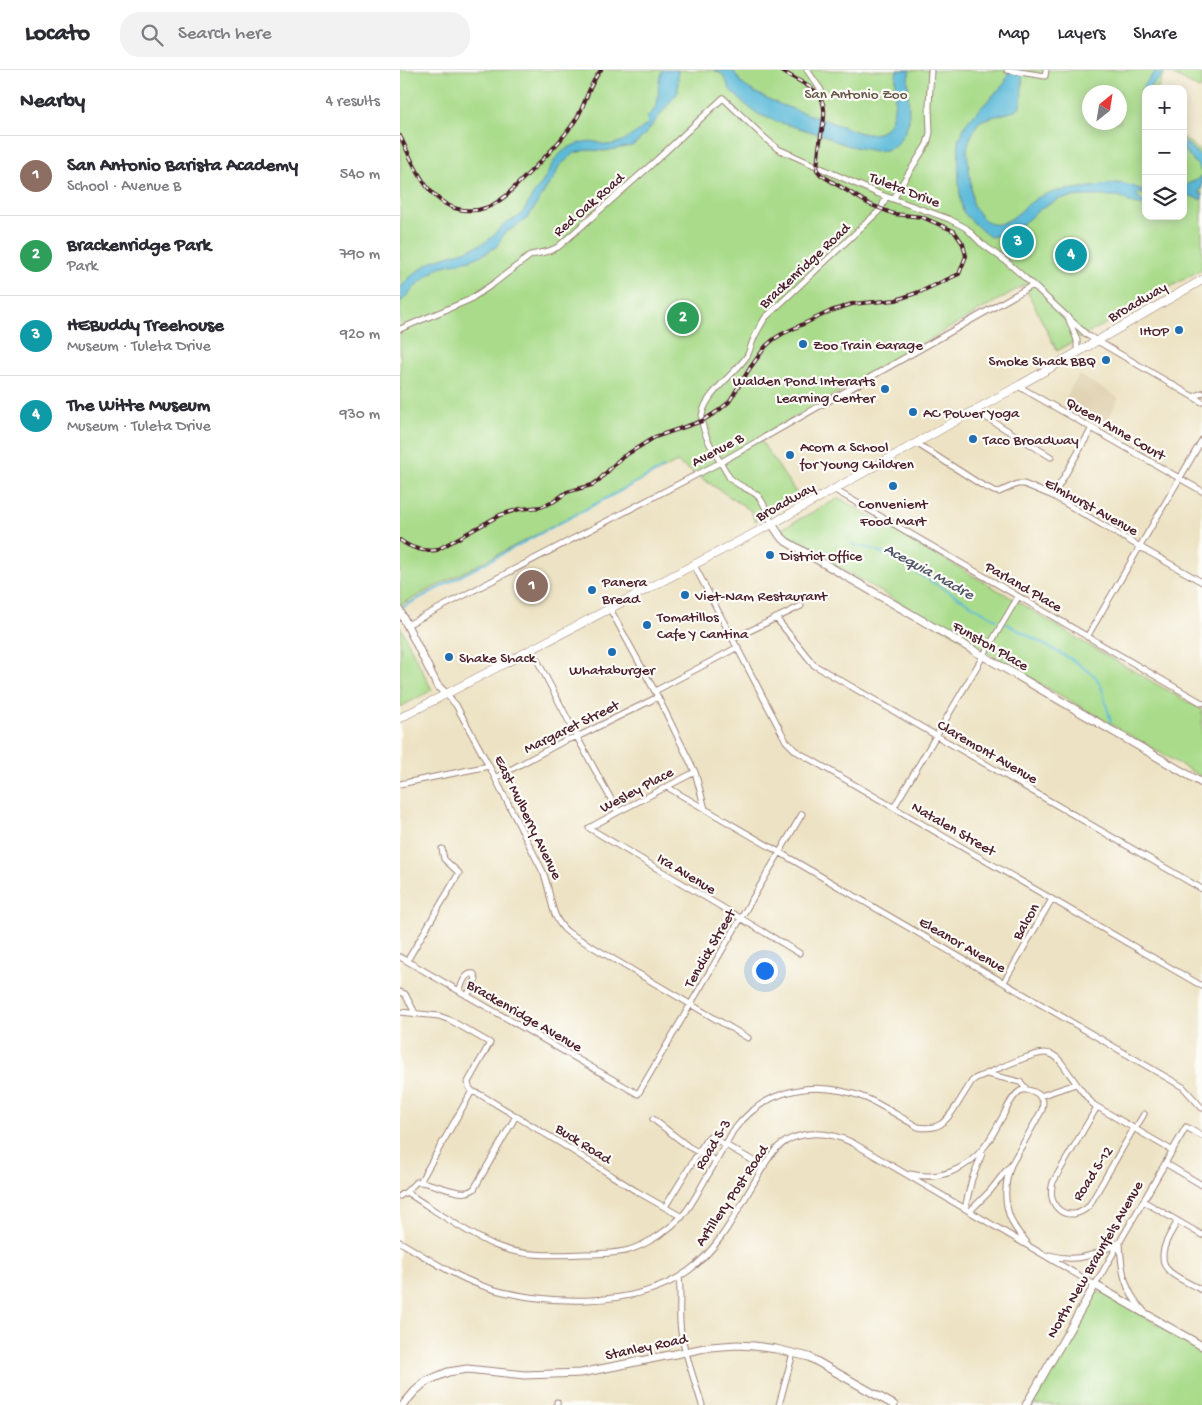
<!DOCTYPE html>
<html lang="en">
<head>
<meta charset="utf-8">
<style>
  body { margin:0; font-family:"Gochi Hand",sans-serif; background:#f2f2f3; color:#2b2b33 }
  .controls { position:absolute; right:15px; top:15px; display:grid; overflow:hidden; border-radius:10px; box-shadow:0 2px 12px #0003 }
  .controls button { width:45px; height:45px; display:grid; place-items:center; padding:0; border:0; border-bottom:1px solid #e1e1e2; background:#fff; color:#2b2b33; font:25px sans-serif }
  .compass { position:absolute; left:682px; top:15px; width:45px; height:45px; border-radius:50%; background:#fff; box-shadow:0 2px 12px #0003; rotate:30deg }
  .you { position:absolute; left:364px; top:900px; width:18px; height:18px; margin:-12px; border:4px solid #fff; border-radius:50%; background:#1a73e8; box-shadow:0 0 0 8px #1a73e833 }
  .badge { display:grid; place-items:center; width:32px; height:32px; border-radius:50%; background:#0f766e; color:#fff; font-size:16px; font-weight:700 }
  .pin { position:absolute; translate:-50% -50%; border:2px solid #fff; box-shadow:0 1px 5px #0006 }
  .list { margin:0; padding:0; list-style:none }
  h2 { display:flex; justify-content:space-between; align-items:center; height:65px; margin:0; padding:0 20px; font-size:21px }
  h2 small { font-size:16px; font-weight:400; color:#7c7c81 }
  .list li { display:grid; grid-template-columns:32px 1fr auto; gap:15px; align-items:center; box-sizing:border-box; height:80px; padding:0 20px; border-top:1px solid #e1e1e2 }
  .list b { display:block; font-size:19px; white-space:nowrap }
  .list p { margin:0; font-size:16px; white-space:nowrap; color:#7c7c81 }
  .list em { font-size:16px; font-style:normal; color:#7c7c81 }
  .icon { flex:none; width:28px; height:28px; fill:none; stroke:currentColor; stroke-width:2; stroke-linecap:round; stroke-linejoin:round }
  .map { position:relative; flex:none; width:802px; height:1335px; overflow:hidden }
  header { display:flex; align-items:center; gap:30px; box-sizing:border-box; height:70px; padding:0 25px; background:#fff; border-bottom:1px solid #e1e1e2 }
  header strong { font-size:24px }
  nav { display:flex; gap:28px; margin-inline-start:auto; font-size:18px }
  .search { width:350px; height:45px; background:#f2f2f3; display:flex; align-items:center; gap:12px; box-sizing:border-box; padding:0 18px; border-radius:20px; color:#7c7c81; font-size:19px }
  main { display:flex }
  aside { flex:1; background:#fff }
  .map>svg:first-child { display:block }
  .built { fill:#e1d3b4 }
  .green { fill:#a9db8a; stroke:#7a7d5a; fill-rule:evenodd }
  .water { fill:#5bbad9; stroke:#526c82 }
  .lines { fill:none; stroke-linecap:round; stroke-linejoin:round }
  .stream { stroke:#5bbad9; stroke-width:2 }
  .street-casing { stroke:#9c8178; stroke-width:7 }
  .secondary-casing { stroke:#9c8178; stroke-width:9 }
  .primary-casing { stroke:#9c8178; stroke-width:9 }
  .street { stroke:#fff; stroke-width:5 }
  .secondary { stroke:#fff; stroke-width:7 }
  .primary { stroke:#fff; stroke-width:8 }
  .rail-casing { stroke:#4a1f2b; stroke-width:4 }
  .rail { stroke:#fdfcf7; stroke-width:2; stroke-dasharray:5.5; stroke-linecap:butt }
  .poi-dot { fill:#1f6fb2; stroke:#fdfcf7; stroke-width:2 }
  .labels { text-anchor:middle; stroke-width:4.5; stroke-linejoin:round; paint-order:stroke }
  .park-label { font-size:15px; fill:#665748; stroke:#fdfcf7 }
  .street-label { font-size:15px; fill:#4a1f2b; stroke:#fdfcf7 }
  .poi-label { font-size:15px; fill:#4a1f2b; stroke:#fdfcf7; text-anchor:start }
  .water-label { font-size:16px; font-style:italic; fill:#505568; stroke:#fdfcf7 }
</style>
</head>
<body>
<header>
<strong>Locato</strong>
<div class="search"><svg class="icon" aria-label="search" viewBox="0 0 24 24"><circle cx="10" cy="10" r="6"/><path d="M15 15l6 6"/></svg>Search here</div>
<nav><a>Map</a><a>Layers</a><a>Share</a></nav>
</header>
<main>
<aside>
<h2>Nearby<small>4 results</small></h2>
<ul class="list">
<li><span class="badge" style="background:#8d6e63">1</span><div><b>San Antonio Barista Academy</b><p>School · Avenue B</p></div><em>540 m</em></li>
<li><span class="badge" style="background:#2e9e5b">2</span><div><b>Brackenridge Park</b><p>Park</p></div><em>790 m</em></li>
<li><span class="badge" style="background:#0f9aa8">3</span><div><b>HEBuddy Treehouse</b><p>Museum · Tuleta Drive</p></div><em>920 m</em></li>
<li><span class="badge" style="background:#0f9aa8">4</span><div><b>The Witte Museum</b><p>Museum · Tuleta Drive</p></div><em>930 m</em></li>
</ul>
</aside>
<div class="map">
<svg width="802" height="1335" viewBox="0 0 802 1335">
  <rect width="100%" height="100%" fill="#fdfcf7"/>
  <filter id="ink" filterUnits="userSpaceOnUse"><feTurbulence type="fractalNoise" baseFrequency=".02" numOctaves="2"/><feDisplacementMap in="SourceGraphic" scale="10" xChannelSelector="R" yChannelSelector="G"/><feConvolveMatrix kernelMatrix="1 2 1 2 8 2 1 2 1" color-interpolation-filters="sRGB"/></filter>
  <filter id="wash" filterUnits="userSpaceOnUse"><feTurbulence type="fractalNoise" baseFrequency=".0096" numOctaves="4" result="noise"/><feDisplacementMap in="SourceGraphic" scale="20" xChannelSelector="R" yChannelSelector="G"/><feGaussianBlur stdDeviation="1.12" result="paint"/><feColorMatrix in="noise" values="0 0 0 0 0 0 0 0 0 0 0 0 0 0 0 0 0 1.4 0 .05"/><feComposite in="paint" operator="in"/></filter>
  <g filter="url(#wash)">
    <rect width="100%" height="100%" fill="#ede3c4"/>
    <path class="built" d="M679,305L719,328L704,356L663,332Z"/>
    <path class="green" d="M0,0H766L758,19H746V146H783V67L802,83V199L657,281L624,215L359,368L399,427L355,451L350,440L277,392L0,535ZM690,22H720V52H690Z
      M766,0H802V17L799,19Z
      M439,428L622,534L683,572L802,640V707L388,468L381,459Z
      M0,556L32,620L0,637Z
      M697,1222H702L802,1280V1335H632Z"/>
    <path class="water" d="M262,0H278V22L242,68L232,76L204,81L187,80L175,83L159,96L154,109L149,114L128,148L104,164L97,176L87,183L70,190L40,197L18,214L0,233C0,229 0,225 0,221C2,211 24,196 33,191C51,184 70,181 87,171C95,166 98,158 106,153C112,149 118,149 122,143C127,137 130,129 134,123C137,119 141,115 143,111C152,97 153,87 168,78C178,73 186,70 197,72C200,73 205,75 208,75C220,75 240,61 248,53L247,47C261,36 257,27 259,12C259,8 261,4 262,0Z
      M314,0H333L342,14L354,22L379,34L461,63C467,64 473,64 478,63C500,56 493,18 497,0H510L508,9L509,51L505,61L496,76L486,80L475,81L450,76L435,71L426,66L375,51L358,44L346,35L331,21L323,5Z
      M609,0H623L621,33L619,38L615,41L585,49L579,52L576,56L569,71L567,80L573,135C578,144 588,157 599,154C616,150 626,133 641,126C659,119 679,119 698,116C704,115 710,113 717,113C727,114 737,117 746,122V125L739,123L737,125L741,130L746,131V136L732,134L725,129L718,126H680L659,129L639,140L619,157L601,165L590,167C585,164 567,147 564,143C558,132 558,86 559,72L558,71V69H560L565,55L571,48L605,13Z
      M756,0H764L760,8L748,19H746L744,32L746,36V44C737,33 738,20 748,10C751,6 754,4 756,0Z
      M783,70L802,88V103L798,96L783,79Z
      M802,105V117L799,121V123L802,124V129H798L789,125L783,127V116L799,109Z"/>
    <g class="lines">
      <path class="stream" d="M451,474L473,479L486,485L597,550
        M1,538L263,398
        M607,554L676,592L696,607L702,619L711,652"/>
    </g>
  </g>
  <g filter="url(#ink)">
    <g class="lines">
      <g class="street-casing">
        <path id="street" d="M407,0L421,20
          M607,0L645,6L646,0
          M494,129L498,120L527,74L530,63L529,36L531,0
          M669,250L677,270V282
          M0,259L69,230L93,214L131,185L149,181L158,177L251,95L323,28L366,69L378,79L479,124L549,149L566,158L581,173L607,192L633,215L687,265L802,332
          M618,316L802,421
          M793,327L802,323
          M574,340L651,387
          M516,373L580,414L594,421L599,422L617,414H624L653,426L740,477L802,512
          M435,420L802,633
          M653,426L692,358
          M372,454C368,445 365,432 357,425C348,418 337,416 329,407C320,390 305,371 302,352C299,327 334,306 347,286C350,281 351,274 354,268C357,261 361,255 365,248L481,139L486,127
          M294,495L386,671L396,681L802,916
          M210,539L258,627L295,702L305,739L783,1017L802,1038
          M376,548L414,595L802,819
          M7,555L321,392L633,215
          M687,567L802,370
          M333,569L401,536
          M132,580L177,667L218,742
          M255,621L338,577
          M46,624L56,635L89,696L143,802C152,822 149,849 169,863L348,968
          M295,702L218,742L189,758L399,883
          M95,708L162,672L169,669L177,667L258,627
          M0,714L89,696
          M267,717L305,739
          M494,737L618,527
          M0,887L238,1024L402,744
          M7,891L59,803L44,789L42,779
          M604,912L652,829
          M59,921C62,914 65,902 74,904L76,909L67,926
          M0,922L5,924L15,943
          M0,942L39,946L50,950L90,973L68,1012L69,1017L72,1021
          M587,1004L620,1012L625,1017V1020
          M72,1021L81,1025L162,1074L236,1121L282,1147
          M640,1026L676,1014
          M697,1037L653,1112C645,1138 669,1155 689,1136L734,1058
          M253,1049L289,1077L316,1091
          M735,1059L744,1044
          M765,1093L802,1115
          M510,1104C539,1111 567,1100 585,1076C592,1067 597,1056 603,1046C607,1038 612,1026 620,1021C626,1018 633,1021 638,1024L643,1032L642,1040L611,1095C601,1123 605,1151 626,1171
          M20,1112L72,1021
          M6,1122L16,1112C32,1111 54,1125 67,1122C69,1122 72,1120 74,1119L116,1046
          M0,1126L6,1122C33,1139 64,1162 94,1175C122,1187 154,1185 184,1184C199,1184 214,1184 229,1180C248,1174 269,1160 283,1145C292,1135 298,1122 305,1110C315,1094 324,1077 333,1061C367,1016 418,1009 468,1029C485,1037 502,1048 518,1057C540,1061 546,1051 557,1035C562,1027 567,1019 572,1011L576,1008C592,1002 630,983 645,983C652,983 657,987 661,992C672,1007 681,1022 694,1035L773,1081
          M743,1131L802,1165
          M265,1137L306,1070L310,1066L364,1097
          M565,1138L572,1109L582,1084
          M570,1141L590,1121L608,1098
          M778,1151C769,1165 754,1187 770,1202C778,1209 793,1215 802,1220
          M0,1172C26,1187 52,1205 80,1215C137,1236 237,1239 288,1201C319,1179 336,1143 355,1111C362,1100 368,1086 378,1077C399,1059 429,1061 453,1073L695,1215L786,1057L802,1066
          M649,1185C677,1193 696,1185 720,1172C721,1198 724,1221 743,1240
          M279,1208C282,1227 277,1247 282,1267C287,1290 295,1312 302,1335
          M157,1335V1332
          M379,1335L393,1283"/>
      </g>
      <g class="secondary-casing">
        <path id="secondary" d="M372,454L380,466L387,472L802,713
          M0,541L37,615L46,624
          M3,1335L15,1321L27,1311L48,1302L67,1299L125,1305L181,1303L310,1277L337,1275L354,1276L376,1279L409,1287L494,1335
          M626,1335L695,1215L802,1276"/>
      </g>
      <g class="primary-casing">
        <path id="primary" d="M0,648L372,454L659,293L802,210"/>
      </g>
      <use href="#street" class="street"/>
      <use href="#secondary" class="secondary"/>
      <use href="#primary" class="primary"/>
      <g class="rail-casing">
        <path id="rail" d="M0,66C14,94 28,136 64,140C82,142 93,136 107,125C130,101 159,76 177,48C186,32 189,14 201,0
          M0,470C10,478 24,482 37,480L100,445L120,439L141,437L153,432L167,422L192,415L198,411L221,388L255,367L302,351L318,341L329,332L350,298L366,276L374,269L382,264L431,241L452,234L496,230L522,221L559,204L566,186L563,174L554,161L522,147L494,144L469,134L421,105L417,100C418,90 418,81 420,72C422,55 430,37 417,23C408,14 391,7 380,0"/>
      </g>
      <use href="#rail" class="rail"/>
    </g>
  </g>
  <g class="poi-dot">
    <circle cx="779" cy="260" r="5"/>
    <circle cx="403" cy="274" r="5"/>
    <circle cx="706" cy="290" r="5"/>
    <circle cx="485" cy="319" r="5"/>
    <circle cx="513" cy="342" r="5"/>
    <circle cx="573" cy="369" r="5"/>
    <circle cx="390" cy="385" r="5"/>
    <circle cx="493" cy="416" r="5"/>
    <circle cx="370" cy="485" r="5"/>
    <circle cx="192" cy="520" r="5"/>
    <circle cx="285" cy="525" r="5"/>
    <circle cx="247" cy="555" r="5"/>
    <circle cx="212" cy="582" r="5"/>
    <circle cx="49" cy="587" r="5"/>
  </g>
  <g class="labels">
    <g class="park-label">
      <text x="456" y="28">San Antonio Zoo</text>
    </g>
    <g class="street-label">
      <text transform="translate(505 119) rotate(21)" y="5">Tuleta Drive</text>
      <text transform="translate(188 134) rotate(-41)" y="5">Red Oak Road</text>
      <text transform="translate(404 195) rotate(-43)" y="5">Brackenridge Road</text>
      <text transform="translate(737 231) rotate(-30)" y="5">Broadway</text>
      <text transform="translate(716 358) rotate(30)" y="5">Queen Anne Court</text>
      <text transform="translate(317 379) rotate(-28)" y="5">Avenue B</text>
      <text transform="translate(385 431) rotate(-29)" y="5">Broadway</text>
      <text transform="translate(692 436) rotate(29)" y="5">Elmhurst Avenue</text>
      <text transform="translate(624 516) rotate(30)" y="5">Parland Place</text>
      <text transform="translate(591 575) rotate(30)" y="5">Funston Place</text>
      <text transform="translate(171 656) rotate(-26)" y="5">Margaret Street</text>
      <text transform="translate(588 681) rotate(30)" y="5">Claremont Avenue</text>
      <text transform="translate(236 719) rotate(-28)" y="5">Wesley Place</text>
      <text transform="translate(129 747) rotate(64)" y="5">East Mulberry Avenue</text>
      <text transform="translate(554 758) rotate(30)" y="5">Natalen Street</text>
      <text transform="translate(287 803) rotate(31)" y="5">Ira Avenue</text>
      <text transform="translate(625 851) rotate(-60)" y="5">Balcon</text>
      <text transform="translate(563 874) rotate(30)" y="5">Eleanor Avenue</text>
      <text transform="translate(309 878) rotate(-60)" y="5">Tendick Street</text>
      <text transform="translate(125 945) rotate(30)" y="5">Brackenridge Avenue</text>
      <text transform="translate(184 1073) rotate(32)" y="5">Buck Road</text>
      <text transform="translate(312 1074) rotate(-59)" y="5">Road S-3</text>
      <text transform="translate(692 1103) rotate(-57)" y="5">Road S-12</text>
      <text transform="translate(331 1125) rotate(-56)" y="5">Artillery Post Road</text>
      <text transform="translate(694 1189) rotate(-60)" y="5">North New Braunfels Avenue</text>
      <text transform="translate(246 1276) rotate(-12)" y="5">Stanley Road</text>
    </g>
    <g class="poi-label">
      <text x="769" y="265" text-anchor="end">IHOP</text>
      <text x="413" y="279">Zoo Train Garage</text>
      <text x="696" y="295" text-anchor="end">Smoke Shack BBQ</text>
      <text x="475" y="315" text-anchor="end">Walden Pond Interarts<tspan x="475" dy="17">Learning Center</tspan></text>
      <text x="523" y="347">AC Power Yoga</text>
      <text x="583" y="374">Taco Broadway</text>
      <text x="400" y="381">Acorn a School<tspan x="400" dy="17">for Young Children</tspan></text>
      <text x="493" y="438" text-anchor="middle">Convenient<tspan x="493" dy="17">Food Mart</tspan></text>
      <text x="380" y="490">District Office</text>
      <text x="202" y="516">Panera<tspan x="202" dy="17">Bread</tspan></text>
      <text x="295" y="530">Viet-Nam Restaurant</text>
      <text x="257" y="551">Tomatillos<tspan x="257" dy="17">Cafe Y Cantina</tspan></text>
      <text x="59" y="592">Shake Shack</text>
      <text x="212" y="604" text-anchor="middle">Whataburger</text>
    </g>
    <g class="water-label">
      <text transform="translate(530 500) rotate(29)" y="6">Acequia Madre</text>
    </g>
  </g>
</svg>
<div class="controls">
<button>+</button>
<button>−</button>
<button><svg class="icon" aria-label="layers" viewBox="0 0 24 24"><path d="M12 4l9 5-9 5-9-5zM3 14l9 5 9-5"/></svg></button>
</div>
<svg class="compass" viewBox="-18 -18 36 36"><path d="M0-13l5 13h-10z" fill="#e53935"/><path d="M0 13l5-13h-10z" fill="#7c7c81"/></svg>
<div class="you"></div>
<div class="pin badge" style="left:132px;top:516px;background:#8d6e63">1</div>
<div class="pin badge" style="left:283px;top:248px;background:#2e9e5b">2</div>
<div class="pin badge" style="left:618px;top:172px;background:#0f9aa8">3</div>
<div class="pin badge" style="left:671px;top:185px;background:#0f9aa8">4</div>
</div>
</main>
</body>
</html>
